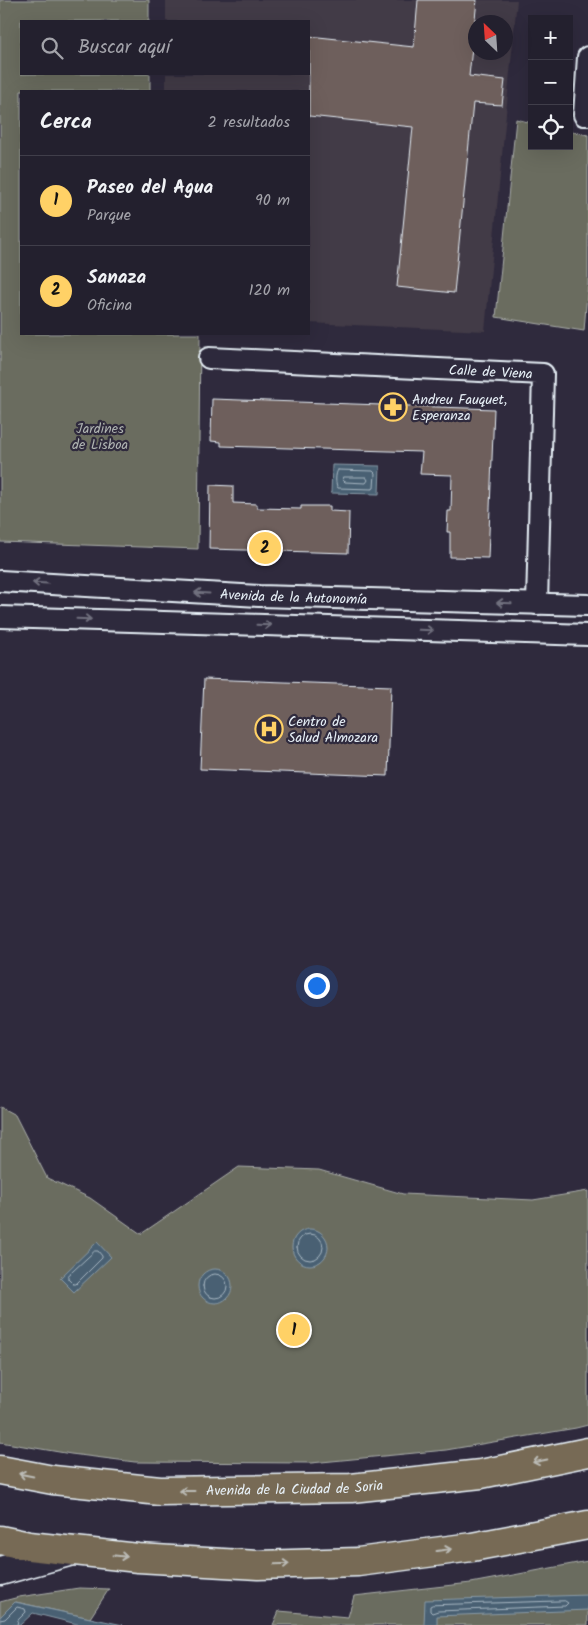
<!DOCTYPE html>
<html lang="es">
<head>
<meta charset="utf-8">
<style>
  body { margin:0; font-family:Kalam,sans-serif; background:#2f2d3a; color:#f1f3f6 }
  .controls { position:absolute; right:15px; top:15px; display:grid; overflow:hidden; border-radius:0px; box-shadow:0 5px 20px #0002 }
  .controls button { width:45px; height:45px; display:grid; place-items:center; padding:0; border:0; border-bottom:1px solid #403e4a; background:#23202e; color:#f1f3f6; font:25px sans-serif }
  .compass { position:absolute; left:468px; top:15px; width:45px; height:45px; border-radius:50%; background:#23202e; box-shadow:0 5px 20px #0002; rotate:335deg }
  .you { position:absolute; left:316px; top:985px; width:18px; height:18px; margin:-12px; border:4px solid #fff; border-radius:50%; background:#1a73e8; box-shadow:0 0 0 8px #1a73e833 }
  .badge { display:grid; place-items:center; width:32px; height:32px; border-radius:50%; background:#ffd166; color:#111; font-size:16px; font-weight:700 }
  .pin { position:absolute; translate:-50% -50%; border:2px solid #fff; box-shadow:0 1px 5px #0006 }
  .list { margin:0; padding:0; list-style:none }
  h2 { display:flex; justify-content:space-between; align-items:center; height:65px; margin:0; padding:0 20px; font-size:21px }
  h2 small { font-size:16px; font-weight:400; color:#a3a3aa }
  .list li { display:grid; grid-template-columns:32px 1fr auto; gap:15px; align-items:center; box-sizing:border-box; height:90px; padding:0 20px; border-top:1px solid #403e4a }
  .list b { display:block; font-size:19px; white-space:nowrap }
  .list p { margin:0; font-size:16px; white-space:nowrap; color:#a3a3aa }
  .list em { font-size:16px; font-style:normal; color:#a3a3aa }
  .icon { flex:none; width:28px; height:28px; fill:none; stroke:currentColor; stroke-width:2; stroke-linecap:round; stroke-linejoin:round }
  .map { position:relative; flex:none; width:588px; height:1625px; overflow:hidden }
  .search { position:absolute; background:#23202e; box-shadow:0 5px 20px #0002; left:20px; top:20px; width:290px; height:55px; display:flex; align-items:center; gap:12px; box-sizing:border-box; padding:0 18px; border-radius:0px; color:#a3a3aa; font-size:19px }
  .panel { position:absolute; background:#23202e; box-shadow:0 5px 20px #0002; left:20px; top:90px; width:290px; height:245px; border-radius:0px }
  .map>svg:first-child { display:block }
  .built { fill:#423a46; fill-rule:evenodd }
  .green { fill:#6b6c5e; stroke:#aaaeab }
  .water { fill:#496173; stroke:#899ba8 }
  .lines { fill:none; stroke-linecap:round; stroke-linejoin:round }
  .shore { stroke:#a8b7c3; stroke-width:1 }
  .building { fill:#6e5e5c; stroke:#e8f1f8 }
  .minor-casing { stroke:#e8f1f8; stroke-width:24 }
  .secondary-casing { stroke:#e8f1f8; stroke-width:31 }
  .primary-casing { stroke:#e8f1f8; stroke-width:31 }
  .minor { stroke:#2f2a3d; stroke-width:20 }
  .secondary { stroke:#2f2a3d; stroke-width:28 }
  .primary { stroke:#776a54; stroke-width:28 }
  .oneway { stroke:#70707e }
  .oneway2 { stroke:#bbbbb6 }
  .labels { text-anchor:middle; stroke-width:4.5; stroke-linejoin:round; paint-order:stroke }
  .street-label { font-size:14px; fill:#e8f1f8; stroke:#2f2a3d }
  .poi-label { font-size:14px; fill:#e8f1f8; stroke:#2f2a3d; text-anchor:start }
  .park-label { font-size:14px; fill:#b0b5b3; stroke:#2f2a3d }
</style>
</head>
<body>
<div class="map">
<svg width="588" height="1625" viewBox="0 0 588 1625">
  <rect width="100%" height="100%" fill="#2f2a3d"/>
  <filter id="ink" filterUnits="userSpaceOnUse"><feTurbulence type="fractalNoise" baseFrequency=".02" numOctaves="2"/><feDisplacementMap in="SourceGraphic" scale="10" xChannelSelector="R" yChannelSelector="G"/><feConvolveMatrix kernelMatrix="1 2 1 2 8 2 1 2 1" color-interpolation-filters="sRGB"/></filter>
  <g filter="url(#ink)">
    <path class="built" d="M166,0H517L485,331L309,323V91H166V74H309V21H166ZM476,22H506V52H476Z"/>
    <path class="green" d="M0,0H149V21H21V74H150V91H21V334H200L198,549L0,542Z
      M516,119L532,123V146H569V131L588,135V281L584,331L496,317Z
      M0,1107L15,1115L47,1178L90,1198L141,1234L239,1167L319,1170L403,1194L533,1200L588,1191V1425L576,1428L446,1450L311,1463L135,1462L71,1454L0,1442Z
      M588,1561V1625H273L279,1611L348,1617L354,1596L471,1583Z
      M79,1588L109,1589L90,1618L16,1602L0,1617V1602L19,1597Z"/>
    <path class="water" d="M332,465L380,466L379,494L331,493Z
      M292 1247a18 18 0 1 1 36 0a18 18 0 1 1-36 0Z
      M97,1242L111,1257L74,1292L60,1278Z
      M198 1286a17 17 0 1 1 34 0a17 17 0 1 1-34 0Z
      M588,1595V1610L437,1616V1625H424L425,1600Z
      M15,1602L123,1625H81L33,1613L20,1625H0V1617Z"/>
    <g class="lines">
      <path class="shore" d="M338,470L373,471L375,473L374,488L372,489L338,488C335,484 335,474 338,470Z
        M343,477H366L368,480L366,483L345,482L343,480Z
        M297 1247a13 13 0 1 1 26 0a13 13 0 1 1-26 0Z
        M95,1251H98L102,1256V1258L76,1284H73L68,1279V1276Z
        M203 1286a12 12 0 1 1 24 0a12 12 0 1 1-24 0Z
        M565,1601L568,1603L565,1606L438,1611L432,1613L430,1611V1606L432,1605Z
        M0,1620L5,1619L17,1607L25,1609L26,1612L18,1620L17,1625"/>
    </g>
    <path class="building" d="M418,0H477L469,76L505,80L502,105L473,103L454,293L397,287L413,127L309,116V36L414,47Z
      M212,399L494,409L488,558L450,557V532H447L448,511H451L452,475L420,474L422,452L221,446V442L211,441Z
      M210,485L233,486V503L257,504V508L301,509V506H330V511L349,512L348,553L209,549Z
      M204,679L391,686L388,776L200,769Z"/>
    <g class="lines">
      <g class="minor-casing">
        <g id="minor">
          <path d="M588,57L584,115H588"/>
          <path id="s1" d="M209,358L543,374L537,604"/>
          <path id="s2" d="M0,581L259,596L588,605"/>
          <path d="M0,617L588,635"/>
        </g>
      </g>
      <g class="secondary-casing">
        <path id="secondary" d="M0,1571L72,1551"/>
      </g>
      <g class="primary-casing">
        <g id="primary">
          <path id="s3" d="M0,1470L53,1480L160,1491L351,1488L481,1474L588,1452"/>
          <path d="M0,1540L29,1546L138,1558L258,1565L358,1562L472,1547L588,1525"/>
        </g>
      </g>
      <use href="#minor" class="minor"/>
      <use href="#secondary" class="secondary"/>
      <use href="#primary" class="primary"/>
    </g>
    <defs><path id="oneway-shaft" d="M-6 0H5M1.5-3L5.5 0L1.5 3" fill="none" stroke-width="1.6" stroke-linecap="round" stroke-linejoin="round" transform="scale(1.25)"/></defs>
    <g class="oneway">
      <use href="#oneway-shaft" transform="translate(40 583) rotate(-177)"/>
      <use href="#oneway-shaft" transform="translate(202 593) rotate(-177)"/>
      <use href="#oneway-shaft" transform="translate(504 603) rotate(-178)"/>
      <use href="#oneway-shaft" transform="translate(84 619) rotate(2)"/>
      <use href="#oneway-shaft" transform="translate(264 625) rotate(2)"/>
      <use href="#oneway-shaft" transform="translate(426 630) rotate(2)"/>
    </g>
    <g class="oneway2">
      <use href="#oneway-shaft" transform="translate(540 1461) rotate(168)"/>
      <use href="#oneway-shaft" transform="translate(26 1475) rotate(-169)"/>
      <use href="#oneway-shaft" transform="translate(187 1491) rotate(180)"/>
      <use href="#oneway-shaft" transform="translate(444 1550) rotate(-8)"/>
      <use href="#oneway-shaft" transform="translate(120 1556) rotate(6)"/>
      <use href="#oneway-shaft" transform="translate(282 1564) rotate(-2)"/>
    </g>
  </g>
  <defs>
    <g id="pharmacy-ring" transform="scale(1.4375)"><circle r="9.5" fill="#2f2a3d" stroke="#ffd166" stroke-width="1.5"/><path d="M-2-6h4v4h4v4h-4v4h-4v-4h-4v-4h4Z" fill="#ffd166"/></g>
    <g id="hospital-ring" transform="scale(1.4375)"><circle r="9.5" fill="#2f2a3d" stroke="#ffd166" stroke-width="1.5"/><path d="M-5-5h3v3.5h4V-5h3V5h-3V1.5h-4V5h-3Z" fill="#ffd166"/></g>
  </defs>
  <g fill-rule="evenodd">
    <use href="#pharmacy-ring" x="393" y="407"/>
    <use href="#hospital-ring" x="269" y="729"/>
  </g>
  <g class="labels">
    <g class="street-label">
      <text dy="5" stroke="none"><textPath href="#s1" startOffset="282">Calle de Viena</textPath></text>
      <text dy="5" stroke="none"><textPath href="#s2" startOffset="294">Avenida de la Autonomía</textPath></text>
      <text dy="5" stroke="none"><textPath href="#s3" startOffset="296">Avenida de la Ciudad de Soria</textPath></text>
    </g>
    <g class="poi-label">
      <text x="412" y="404">Andreu Fauquet,<tspan x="412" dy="16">Esperanza</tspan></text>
      <text x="288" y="726">Centro de<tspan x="288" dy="16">Salud Almozara</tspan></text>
    </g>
    <g class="park-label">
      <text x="100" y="433">Jardines<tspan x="100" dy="16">de Lisboa</tspan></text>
    </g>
  </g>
</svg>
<div class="controls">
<button>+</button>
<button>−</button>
<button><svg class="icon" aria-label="locate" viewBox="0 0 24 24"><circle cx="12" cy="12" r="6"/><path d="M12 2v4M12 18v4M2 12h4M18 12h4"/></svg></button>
</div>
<svg class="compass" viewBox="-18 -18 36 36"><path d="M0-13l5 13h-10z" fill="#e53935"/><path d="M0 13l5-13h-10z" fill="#a3a3aa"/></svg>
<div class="you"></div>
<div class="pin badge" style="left:294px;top:1330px">1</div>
<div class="pin badge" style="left:265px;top:548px">2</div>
<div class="search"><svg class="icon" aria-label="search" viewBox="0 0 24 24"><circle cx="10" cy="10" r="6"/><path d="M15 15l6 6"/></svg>Buscar aquí</div>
<section class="panel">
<h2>Cerca<small>2 resultados</small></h2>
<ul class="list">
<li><span class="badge">1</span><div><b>Paseo del Agua</b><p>Parque</p></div><em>90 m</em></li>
<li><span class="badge">2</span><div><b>Sanaza</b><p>Oficina</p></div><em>120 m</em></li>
</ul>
</section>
</div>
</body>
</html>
